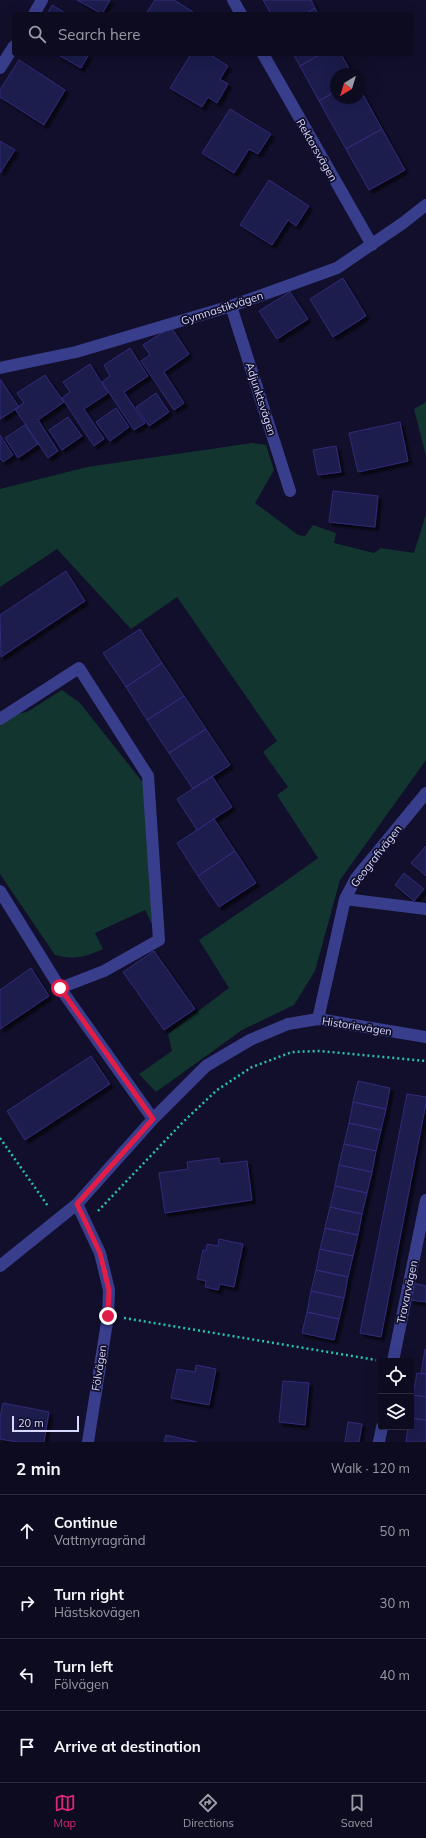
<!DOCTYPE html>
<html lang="en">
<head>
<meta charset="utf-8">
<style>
  body { margin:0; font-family:Mulish,sans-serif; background:#161429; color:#f1f3f6 }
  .controls { position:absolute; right:12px; bottom:12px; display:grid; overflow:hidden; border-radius:4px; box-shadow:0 4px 16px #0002 }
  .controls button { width:36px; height:36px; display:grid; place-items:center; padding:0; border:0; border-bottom:1px solid #2d2b3e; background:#0d0b20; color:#f1f3f6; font:20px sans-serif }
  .compass { position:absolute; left:330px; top:68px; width:36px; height:36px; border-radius:50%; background:#0d0b20; box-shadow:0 4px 16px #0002; rotate:218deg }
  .scale { position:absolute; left:12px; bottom:10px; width:67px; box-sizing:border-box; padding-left:4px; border:2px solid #d9d9ff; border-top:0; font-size:11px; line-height:14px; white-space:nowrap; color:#d9d9ff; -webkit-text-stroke:3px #110f2b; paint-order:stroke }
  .stop { position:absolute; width:12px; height:12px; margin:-9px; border:3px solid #e11d48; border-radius:50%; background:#fff }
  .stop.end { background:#e11d48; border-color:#fff; box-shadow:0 1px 4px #0008 }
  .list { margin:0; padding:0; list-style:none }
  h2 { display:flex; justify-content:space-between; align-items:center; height:52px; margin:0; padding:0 16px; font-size:17px }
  h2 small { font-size:13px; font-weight:400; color:#9a9ba5 }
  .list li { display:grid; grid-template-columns:26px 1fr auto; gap:12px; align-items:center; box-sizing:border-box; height:72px; padding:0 16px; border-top:1px solid #2d2b3e }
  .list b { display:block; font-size:15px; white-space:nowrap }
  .list p { margin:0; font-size:13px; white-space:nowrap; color:#9a9ba5 }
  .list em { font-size:13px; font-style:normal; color:#9a9ba5 }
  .icon { flex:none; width:22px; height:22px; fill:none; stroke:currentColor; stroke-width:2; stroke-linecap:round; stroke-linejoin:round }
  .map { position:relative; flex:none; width:426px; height:1442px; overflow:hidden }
  .search { position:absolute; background:#0d0b20; box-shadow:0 4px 16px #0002; left:12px; right:12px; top:12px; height:44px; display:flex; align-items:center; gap:10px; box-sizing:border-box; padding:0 14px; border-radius:4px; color:#9a9ba5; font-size:15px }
  .sheet { height:340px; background:#0d0b20 }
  nav { display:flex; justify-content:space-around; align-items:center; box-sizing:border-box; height:56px; border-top:1px solid #2d2b3e; background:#0d0b20; font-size:11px; color:#9a9ba5 }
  nav a { display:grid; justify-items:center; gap:2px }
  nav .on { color:#db2777 }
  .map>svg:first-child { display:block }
  .green { fill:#123530 }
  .building { fill:#1f1a4d; stroke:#322b7a; filter:url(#shadow) }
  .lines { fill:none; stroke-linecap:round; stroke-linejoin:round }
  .path { stroke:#29c3a9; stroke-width:2.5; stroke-dasharray:2 3; stroke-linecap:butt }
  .minor { stroke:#383e8c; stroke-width:12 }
  .route { stroke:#e11d48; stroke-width:5 }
  .labels { text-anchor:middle; stroke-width:3.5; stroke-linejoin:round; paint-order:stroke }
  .street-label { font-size:11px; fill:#d9d9ff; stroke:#110f2b }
</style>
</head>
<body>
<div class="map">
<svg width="426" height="1442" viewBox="0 0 426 1442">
  <defs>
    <filter id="shadow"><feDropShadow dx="3.5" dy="3.5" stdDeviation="1" flood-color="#0009"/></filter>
  </defs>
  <rect width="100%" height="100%" fill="#110f2b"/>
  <path class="green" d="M426,402V456L414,409Z
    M252,443L266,445L274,470L255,503L298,535L305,536L313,525L336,533L334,543L374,553L381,548L414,553L426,514V760L340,880L315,971L294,1005L242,1030L156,1092L139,1074L172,1051L168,1034L229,988L199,940L286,881L318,858L277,795L288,787L263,752L277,741L177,597L131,629L57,549L0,587V489L87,467Z
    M62,690L80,703L144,784L153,926L145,910L95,933L103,949C86,957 73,960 55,955L0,874V717L27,712Z"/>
  <path class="building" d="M77,0H110L102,14Z
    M155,0H174L193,12L191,14H146Z
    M263,0H311L315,8L305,14H271Z
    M52,5L67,14H47Z
    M315,8L318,14H305Z
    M57,54H89L81,68Z
    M191,54H209L228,66L220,79L228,84L217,103L208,97L202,107L170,88Z
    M293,54H321L300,66Z
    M321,54H341L352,74H336V91L319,101L300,66Z
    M19,60L65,90L44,125L0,97V90Z
    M360,89L382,129L346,149L319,101L336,91V98H360Z
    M230,109L271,134L258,154L249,149L234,173L202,153Z
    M382,129L405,170L369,190L346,149Z
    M0,141L15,150L0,173Z
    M269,180L309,206L296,226L288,220L272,245L240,225Z
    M343,278L366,316L333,337L310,299Z
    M290,292L308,319L277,339L259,311Z
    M171,327L189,354L164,372L184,403L174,410L141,361L150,355L143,345Z
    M130,348L148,376L124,392L145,423L134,430L102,382L110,376L104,365Z
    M90,364L108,393L84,409L104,439L94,446L62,398L70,392L63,382Z
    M45,375L64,402L38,420L58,451L48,458L15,409L24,403L17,393Z
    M0,379L19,407L0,419Z
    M156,393L169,412L149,426L136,407Z
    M116,408L129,427L110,441L96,422Z
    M68,417L82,436L62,450L49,430Z
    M400,422L408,461L358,472L349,433Z
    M25,425L38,444L18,458L5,438Z
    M0,435L13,455L3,462L0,458Z
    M336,446L341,472L318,475L313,450Z
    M333,491L378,496L375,527L329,522Z
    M66,571L85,601L1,657L0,615Z
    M140,629L162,663L126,687L103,653Z
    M162,663L184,696L147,720L126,687Z
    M184,696L206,729L169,753L147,720Z
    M206,729L230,765L193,789L169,753Z
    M212,776L232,807L197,830L177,799Z
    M214,819L235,851L198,876L177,843Z
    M426,846V876L411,863Z
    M235,851L256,883L219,907L198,876Z
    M404,873L424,889L414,901L395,885Z
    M154,951L195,1009L164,1030L123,972Z
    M31,968L49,996L0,1029V990Z
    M91,1056L110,1084L25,1140L7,1111Z
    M358,1081L390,1088L386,1109L353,1102Z
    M407,1094L426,1097V1103L381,1337L360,1333Z
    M353,1102L386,1109L381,1130L349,1123Z
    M349,1123L381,1130L376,1151L344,1144Z
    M344,1144L376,1151L372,1172L339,1165Z
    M219,1158L220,1164L247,1161L252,1200L165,1213L159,1173L188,1169L187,1162Z
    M339,1165L372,1172L367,1193L335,1186Z
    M335,1186L367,1193L362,1214L330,1207Z
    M330,1207L362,1214L358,1235L325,1228Z
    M325,1228L358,1235L353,1256L320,1249Z
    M219,1239L243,1244L234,1287L220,1284L218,1290L205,1287L206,1281L197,1279L203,1250L206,1251L207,1244L218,1246Z
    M320,1249L353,1256L348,1277L316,1270Z
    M316,1270L348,1277L344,1298L311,1291Z
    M413,1283L426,1286V1302L410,1300Z
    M311,1291L344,1298L339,1319L307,1312Z
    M307,1312L339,1319L334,1340L302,1333Z
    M425,1349H426V1374H421Z
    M196,1365L216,1369L209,1405L171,1398L177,1369L195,1372Z
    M417,1373L426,1374V1397L413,1395Z
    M283,1381L309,1383L305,1425L279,1422Z
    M413,1395L426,1397V1420L411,1418Z
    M3,1403L49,1412L44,1442H17L0,1439V1418Z
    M411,1418L426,1420V1442H406L408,1427H411Z
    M348,1422L362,1424L359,1442H345Z
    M166,1435L197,1442H164Z"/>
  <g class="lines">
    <path class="path" d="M0,1138L48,1206
      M98,1211L183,1122L217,1090L252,1067L292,1052L320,1051L426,1061
      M124,1318L376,1360"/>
    <path class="minor" d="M233,0L241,14
      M34,14L42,0
      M263,54L372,245
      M0,68L14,46
      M231,306L290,491
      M0,368L76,352L231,306L337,268L403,223L426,205
      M0,719L79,668L148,776L159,940L104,971L60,988
      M0,891L60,988L153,1119
      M345,899L426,909
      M318,1019L345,899L356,878L426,793
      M77,1204L100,1253L109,1290L108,1316L88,1442
      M0,1266L77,1204L153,1119L206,1066L250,1040L288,1024L318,1019L426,1037
      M393,1361L426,1200
      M379,1442L382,1427"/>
  </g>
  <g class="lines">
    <path class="route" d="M60,988L153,1119L77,1204L100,1253L109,1290L108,1316"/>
  </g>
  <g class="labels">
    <g class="street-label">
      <text transform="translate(317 150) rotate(60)" y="4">Rektorsvägen</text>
      <text transform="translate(222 308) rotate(-18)" y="4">Gymnastikvägen</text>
      <text transform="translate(261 399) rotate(72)" y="4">Adjunktsvägen</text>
      <text transform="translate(376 856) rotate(-52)" y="4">Geografivägen</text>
      <text transform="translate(357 1026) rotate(9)" y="4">Historievägen</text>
      <text transform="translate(407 1292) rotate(-78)" y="4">Travarvägen</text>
      <text transform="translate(99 1368) rotate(-81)" y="4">Fölvägen</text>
    </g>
  </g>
</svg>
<div class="controls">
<button><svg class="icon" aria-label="locate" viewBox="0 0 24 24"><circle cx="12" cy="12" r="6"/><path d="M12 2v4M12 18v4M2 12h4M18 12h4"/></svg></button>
<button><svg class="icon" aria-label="layers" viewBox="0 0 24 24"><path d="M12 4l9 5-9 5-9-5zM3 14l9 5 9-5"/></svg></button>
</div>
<svg class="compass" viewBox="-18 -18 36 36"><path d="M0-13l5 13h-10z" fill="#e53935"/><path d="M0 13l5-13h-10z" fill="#9a9ba5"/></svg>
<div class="scale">20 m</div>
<div class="stop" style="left:60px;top:988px"></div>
<div class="stop end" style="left:108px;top:1316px"></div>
<div class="search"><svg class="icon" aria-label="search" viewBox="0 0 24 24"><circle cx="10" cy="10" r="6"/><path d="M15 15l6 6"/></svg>Search here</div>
</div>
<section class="sheet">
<h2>2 min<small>Walk · 120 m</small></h2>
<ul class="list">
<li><svg class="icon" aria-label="ahead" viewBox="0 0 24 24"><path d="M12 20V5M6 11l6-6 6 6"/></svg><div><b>Continue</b><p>Vattmyragränd</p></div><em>50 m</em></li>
<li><svg class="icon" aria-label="right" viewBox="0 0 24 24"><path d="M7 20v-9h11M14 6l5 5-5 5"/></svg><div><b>Turn right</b><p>Hästskovägen</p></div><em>30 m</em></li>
<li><svg class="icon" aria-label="left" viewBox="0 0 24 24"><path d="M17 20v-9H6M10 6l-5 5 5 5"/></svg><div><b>Turn left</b><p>Fölvägen</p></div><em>40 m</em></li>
<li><svg class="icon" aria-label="arrive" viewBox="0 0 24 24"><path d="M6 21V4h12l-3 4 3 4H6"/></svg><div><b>Arrive at destination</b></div></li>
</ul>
</section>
<nav>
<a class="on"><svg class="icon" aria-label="map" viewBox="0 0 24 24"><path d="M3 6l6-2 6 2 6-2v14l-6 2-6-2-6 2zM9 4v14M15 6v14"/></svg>Map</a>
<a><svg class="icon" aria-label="directions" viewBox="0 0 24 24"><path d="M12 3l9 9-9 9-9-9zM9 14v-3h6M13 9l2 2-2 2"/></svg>Directions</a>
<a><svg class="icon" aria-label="saved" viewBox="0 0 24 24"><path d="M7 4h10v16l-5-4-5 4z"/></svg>Saved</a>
</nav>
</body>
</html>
